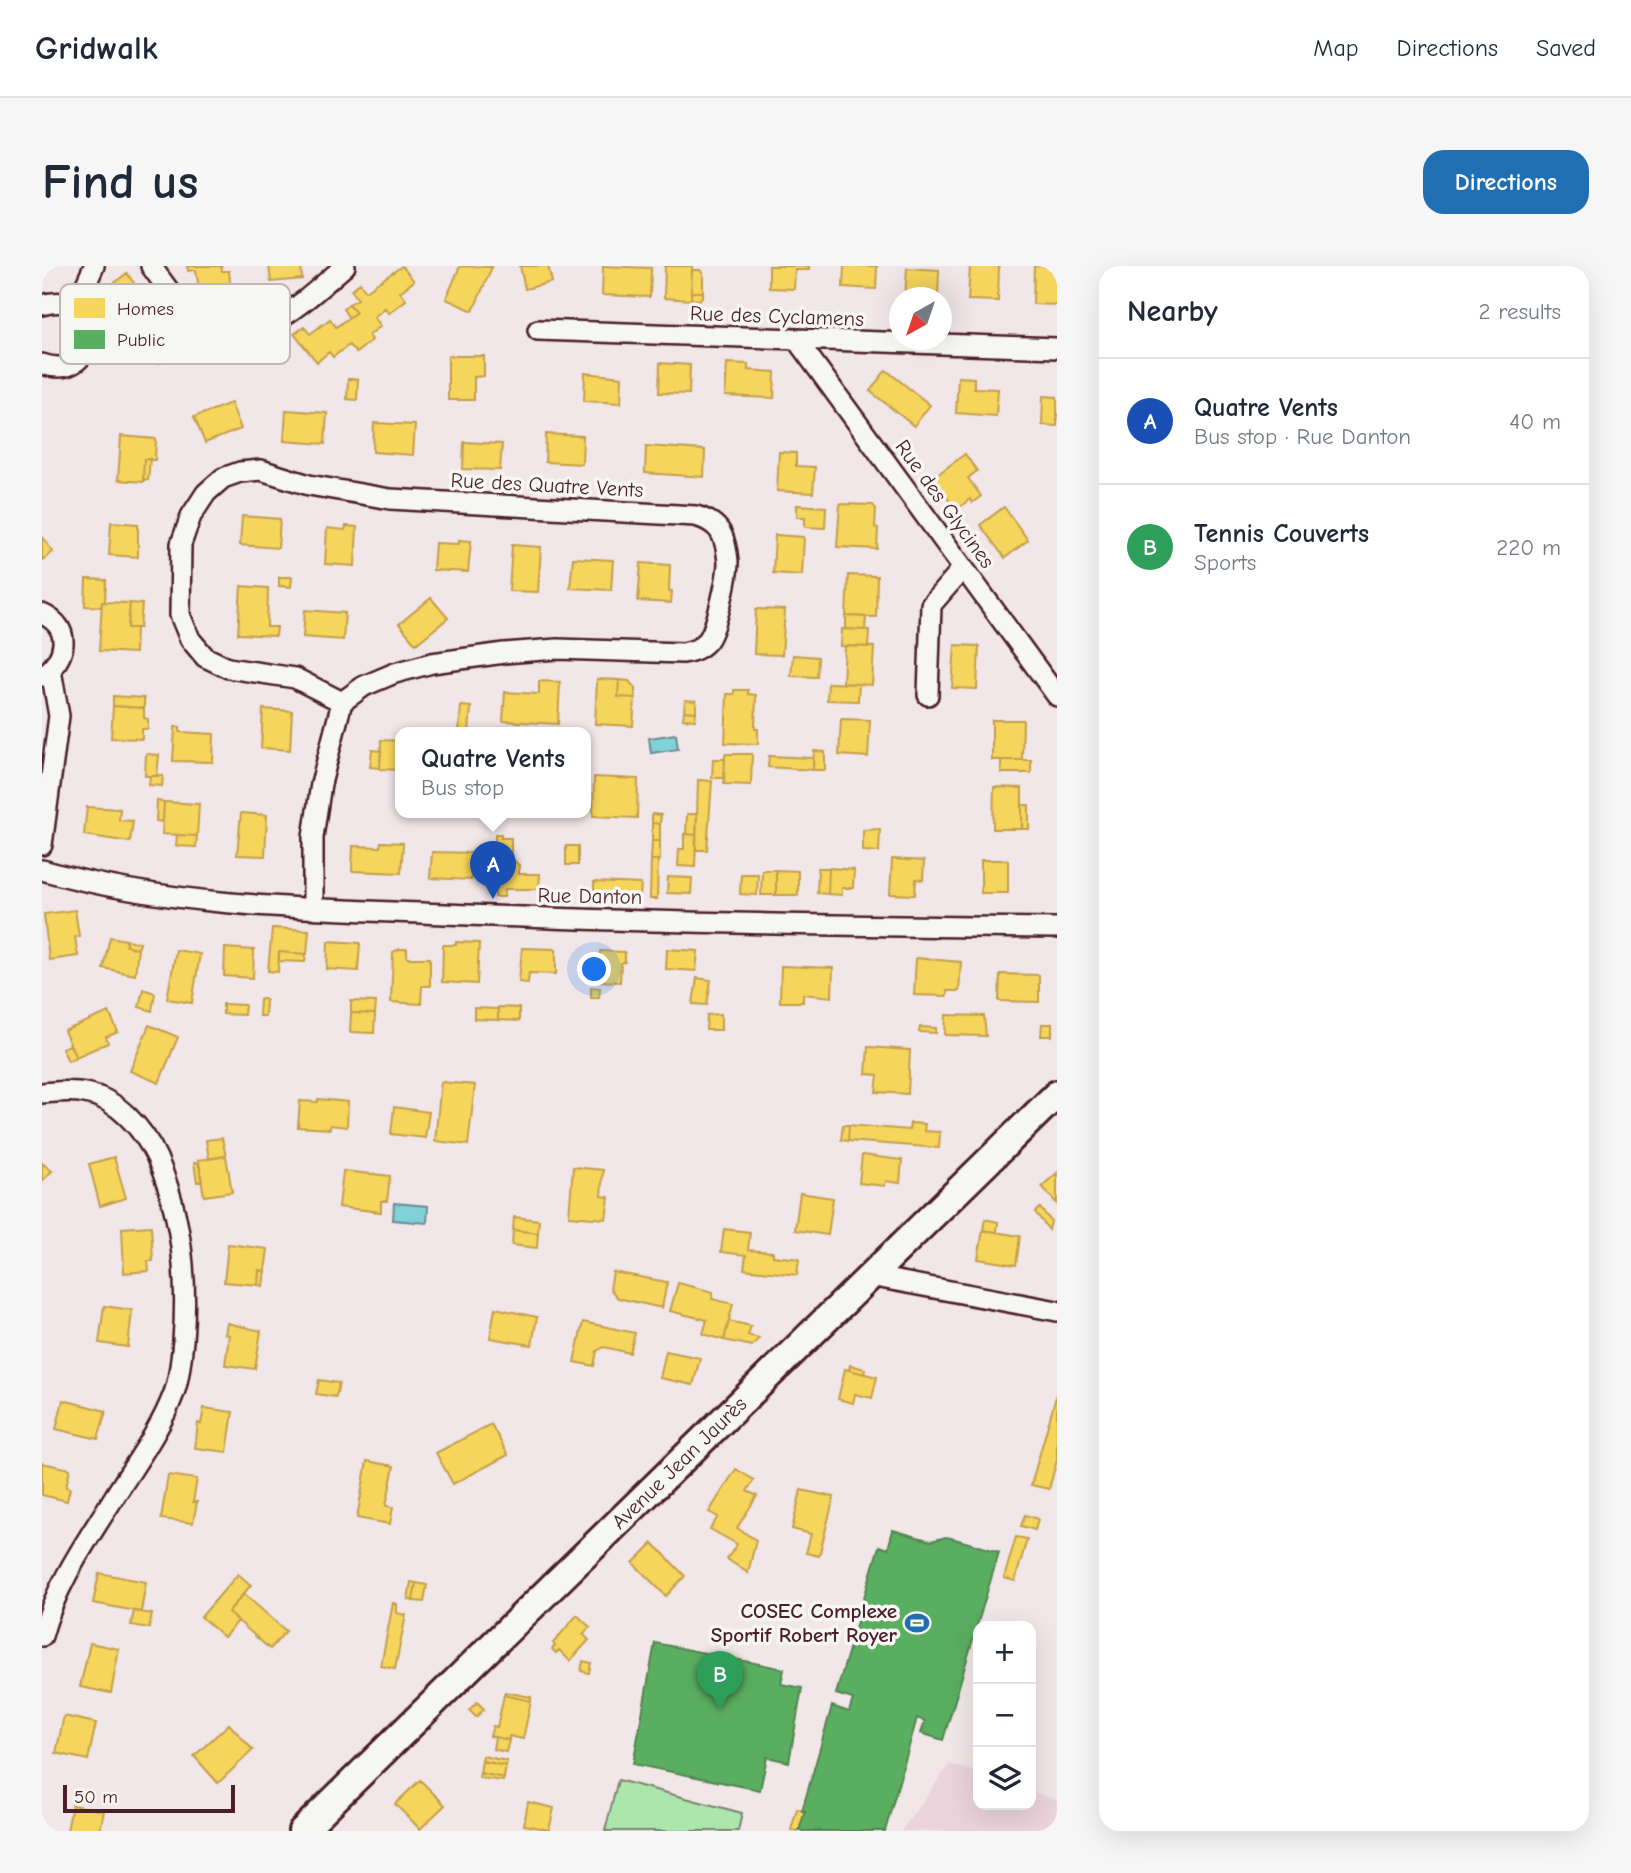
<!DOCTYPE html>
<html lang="en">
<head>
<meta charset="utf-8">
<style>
  body { margin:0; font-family:"Comic Neue",sans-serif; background:#f6f6f7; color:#1f2937 }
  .controls { position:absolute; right:21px; bottom:21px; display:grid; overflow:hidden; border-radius:14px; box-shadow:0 7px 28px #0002 }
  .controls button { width:63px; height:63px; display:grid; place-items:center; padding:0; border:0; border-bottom:2px solid #e0e1e3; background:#fff; color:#1f2937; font:35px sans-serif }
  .compass { position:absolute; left:847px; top:21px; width:63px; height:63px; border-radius:50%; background:#fff; box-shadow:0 7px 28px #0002; rotate:220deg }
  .scale { position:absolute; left:21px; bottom:18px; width:172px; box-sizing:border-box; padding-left:7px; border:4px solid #4a1f2b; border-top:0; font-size:19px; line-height:24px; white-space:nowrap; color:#4a1f2b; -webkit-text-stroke:5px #f6f6f2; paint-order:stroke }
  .you { position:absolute; left:553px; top:704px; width:24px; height:24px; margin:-18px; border:5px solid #fff; border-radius:50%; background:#1a73e8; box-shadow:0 0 0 10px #1a73e833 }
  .badge { display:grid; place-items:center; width:46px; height:46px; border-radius:50%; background:#1f6fb2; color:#fff; font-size:23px; font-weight:700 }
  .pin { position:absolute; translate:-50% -58px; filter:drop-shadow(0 2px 4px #0008) }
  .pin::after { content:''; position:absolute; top:37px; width:24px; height:21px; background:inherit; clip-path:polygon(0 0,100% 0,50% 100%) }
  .popup { position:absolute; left:353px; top:461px; width:196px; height:91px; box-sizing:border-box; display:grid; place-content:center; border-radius:14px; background:#fff; filter:drop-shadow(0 2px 5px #0005); font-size:23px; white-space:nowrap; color:#747a83 }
  .popup b { font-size:26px; color:#1f2937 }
  .popup::after { content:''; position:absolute; left:50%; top:100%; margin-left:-14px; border:14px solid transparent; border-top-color:#fff }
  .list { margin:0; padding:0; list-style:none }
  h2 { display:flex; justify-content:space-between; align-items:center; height:91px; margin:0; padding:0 28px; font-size:30px }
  h2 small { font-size:23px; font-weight:400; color:#747a83 }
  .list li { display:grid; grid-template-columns:46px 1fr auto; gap:21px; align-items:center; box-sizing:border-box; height:126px; padding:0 28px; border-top:2px solid #e0e1e3 }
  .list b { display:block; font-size:26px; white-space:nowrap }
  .list p { margin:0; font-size:23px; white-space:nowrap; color:#747a83 }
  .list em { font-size:23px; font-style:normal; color:#747a83 }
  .icon { flex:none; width:38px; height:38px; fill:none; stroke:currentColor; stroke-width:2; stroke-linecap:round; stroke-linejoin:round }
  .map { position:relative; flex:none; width:1015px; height:1565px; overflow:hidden; border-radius:21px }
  header { display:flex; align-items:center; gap:42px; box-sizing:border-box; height:98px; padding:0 35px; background:#fff; border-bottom:2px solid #e0e1e3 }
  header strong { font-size:33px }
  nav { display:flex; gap:38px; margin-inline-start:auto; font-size:24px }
  .intro { display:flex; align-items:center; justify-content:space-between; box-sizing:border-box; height:168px; padding:0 42px }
  h1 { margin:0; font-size:49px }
  .button { padding:18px 32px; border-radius:21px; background:#1f6fb2; color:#fff; font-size:24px; font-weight:700 }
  main { display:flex; gap:42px; padding:0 42px }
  aside { flex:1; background:#fff; border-radius:21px; box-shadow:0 7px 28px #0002 }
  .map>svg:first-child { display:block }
  .built { fill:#ebd3dc }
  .green { fill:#abe6ac; stroke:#7a826c; stroke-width:2 }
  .water { fill:#81d2d8; stroke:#6b8a93; stroke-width:2 }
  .homes { fill:#f6d55c; stroke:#c29e4d; stroke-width:2 }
  .public { fill:#5aae61; stroke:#558351; stroke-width:2 }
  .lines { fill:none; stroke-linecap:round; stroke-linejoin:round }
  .minor-casing { stroke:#4a1f2b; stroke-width:24 }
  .secondary-casing { stroke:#4a1f2b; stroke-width:32 }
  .minor { stroke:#f6f6f2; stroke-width:19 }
  .secondary { stroke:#f6f6f2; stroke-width:26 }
  .labels { text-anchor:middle; stroke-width:7; stroke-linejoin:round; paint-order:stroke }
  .street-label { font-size:21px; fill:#4a1f2b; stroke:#f6f6f2 }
  .poi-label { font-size:21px; font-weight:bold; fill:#4a1f2b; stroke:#f6f6f2; text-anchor:end }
  .key { fill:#f6f6f2; stroke:#c2b6b6; stroke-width:2 }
  .key-label { font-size:19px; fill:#4a1f2b }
</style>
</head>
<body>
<header>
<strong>Gridwalk</strong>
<nav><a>Map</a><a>Directions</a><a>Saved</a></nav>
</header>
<div class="intro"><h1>Find us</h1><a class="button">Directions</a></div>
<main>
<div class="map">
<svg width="1015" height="1565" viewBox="0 0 1015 1565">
  <rect width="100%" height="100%" fill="#f1e6e8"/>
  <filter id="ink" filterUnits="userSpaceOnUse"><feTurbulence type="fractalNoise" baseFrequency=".0143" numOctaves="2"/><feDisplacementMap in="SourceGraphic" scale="14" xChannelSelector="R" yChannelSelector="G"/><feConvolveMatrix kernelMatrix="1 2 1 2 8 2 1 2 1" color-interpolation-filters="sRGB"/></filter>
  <g filter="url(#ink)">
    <path class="built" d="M908,1498L936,1507V1539H989V1525L1015,1534V1565H859Z"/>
    <path class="green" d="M576,1514L700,1547L696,1565H563Z"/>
    <path class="water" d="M634,468L636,483L609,487L607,472Z
      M352,937L386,940L385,957L351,954Z"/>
    <path class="homes" d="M145,0H179L180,5H187L189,26L158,29L154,4L146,5Z
      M227,0H259L260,13L229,16Z
      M360,0L372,15L358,26L364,34L347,47L343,42L332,51L339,60L327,69L330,74L314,87L307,79L291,91L287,86L275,96L252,68L262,61L268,68L288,53L294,61L314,46L307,38L316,33L309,24L318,17L324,25Z
      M418,0L450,1L431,45L404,33Z
      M478,0H506L510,16L483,23Z
      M561,0L609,2L608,31L560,29Z
      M623,0H650L649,34L622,32Z
      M727,0H767V4H753L752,23L727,22Z
      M802,0H835L834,23L801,21Z
      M928,0H957L956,35L926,34Z
      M992,0L1015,1V39L991,38Z
      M865,2L897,4L896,32H863Z
      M650,4H658L661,8V26H649Z
      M85,7L96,23L80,34L70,19Z
      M96,23L103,32L95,38L109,57L91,71L79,54L76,56L67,44Z
      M649,26H661V30L657,34L649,33Z
      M307,38L314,46L307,52L301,43Z
      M116,52L132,73L139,68L146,76L117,97L98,65Z
      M79,54L91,71L84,76L72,59Z
      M98,65L110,83L104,88L91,71Z
      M406,90H442V110L432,111V134H406Z
      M618,97L648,99L647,128L617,127Z
      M685,97L706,98V104L733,106L732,132L683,130Z
      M844,104L888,139L872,160L828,125Z
      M543,107L580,111L579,137L542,135Z
      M916,111L932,112V122L956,123L954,150L914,147Z
      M306,113H316L315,134L305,133Z
      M1001,130L1015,131V160L1000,159Z
      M189,137L199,163L163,177L152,151Z
      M244,144L285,147L283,178L242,175Z
      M332,157L373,159L371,189L331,186Z
      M504,168L541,170L540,198L503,196Z
      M79,170L114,173L113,194L102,193L101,216L76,214Z
      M422,176L460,178L458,204L421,203Z
      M604,180L663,184L662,211L603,207Z
      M737,186L754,187V200L773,201L771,227L735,225Z
      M923,188L935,205L926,212L939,230L930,237L928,233L914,244L891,212Z
      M102,193H108L106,214L101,213Z
      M798,238L831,239L834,243L833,261L836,262L835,283L795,281Z
      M755,239L784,241L783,262L763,261V251H755Z
      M962,241L986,274L963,292L938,259Z
      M200,250L238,253L236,282L198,279Z
      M69,256L96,258V291L67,289Z
      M304,260L315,261L313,300L283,298L285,262L303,264Z
      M733,269L762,271L760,309L731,307Z
      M0,270L11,286L0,294Z
      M417,274L429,275L426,306L391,304L393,277L417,278Z
      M470,279L499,281L496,326L467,325Z
      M531,292L571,294L569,324L528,322Z
      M599,297L628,299L627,325H630L629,337L596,335Z
      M806,309L835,310L834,351L804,350Z
      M237,311H250L249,321L237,320Z
      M44,313L64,314L63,336H60L59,341L43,340Z
      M199,320L226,322L225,361H235L234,370L196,368Z
      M389,332L406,352L374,378L357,358Z
      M60,336L88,337L86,362H94L93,387L57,385Z
      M88,337L100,338L98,362H86Z
      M714,343L743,344L740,389L712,388Z
      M263,344L303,347L301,374L261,371Z
      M804,350L824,351L823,364L804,363Z
      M800,363L827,364L826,381L799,380Z
      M913,379L937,380L935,423L910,422Z
      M803,380L832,381L830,419L801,417Z
      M751,389L776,391L775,411L749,410Z
      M555,413L577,414L576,431L593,432L591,460L553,458Z
      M577,414L587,415L593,422V432L576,431Z
      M497,415L518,416L516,458L461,455L463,426L497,428Z
      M786,417L817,418L816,435L785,434Z
      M692,424H706V428L714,429L713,463H716V478L683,477L685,428H692Z
      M71,430L102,432V442L71,440Z
      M643,434L654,435V446L642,445Z
      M71,440L102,442V452L106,453V463H100V473L69,472Z
      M419,440L429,441L427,466H417Z
      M221,443L250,445L248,484L219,482Z
      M642,445L654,446L653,454L641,453Z
      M799,453L828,454L826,491L797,489Z
      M950,454H981L980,494H950Z
      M133,461H138V466L172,468L171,496L131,495Z
      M339,474L358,475V504L338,503Z
      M330,484L339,485L338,502L328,501Z
      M772,485L783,486V504H771Z
      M104,488L117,489L115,510H103Z
      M683,488H710L709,519L682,518Z
      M727,490L771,492V504L726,501Z
      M671,493H683L682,512H670Z
      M959,494H989V507H959Z
      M108,510H121L120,520L107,519Z
      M552,511L596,513L595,552L551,550Z
      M656,514L670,515L665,584H654Z
      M952,521L980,522V563H951Z
      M115,535L122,536L121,556L114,555Z
      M122,536L157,538L155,570L120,568Z
      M980,539H987V563H980Z
      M45,541L78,543L77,554L91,555L88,576L42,569Z
      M199,547L225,549L223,590L195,589Z
      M610,548L619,549L618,558L610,557Z
      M645,548H655L654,569L644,568Z
      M610,557L618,558V575H610Z
      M838,563L837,586L821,585V564Z
      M453,568H459V572H469V592L477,599V608H498L497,623H463L462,631H453Z
      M642,568L654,569L653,601L636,600L637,583H642Z
      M135,569L155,570L154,581L134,580Z
      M610,575H618V594H609Z
      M339,576L361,577L359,607L310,605L311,580L338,581Z
      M524,580H536V599H524Z
      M390,586L430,587L429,614L388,612Z
      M850,593L882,595L881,614L874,613L873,629L848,628Z
      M609,594H616L615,633H608Z
      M939,594H966V627H939Z
      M776,602H787L786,628L775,627Z
      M787,602L812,604L811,622H800V629L786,628Z
      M720,604H734V629H719Z
      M734,604L756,605V629H734Z
      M699,608H716L715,629L698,628Z
      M626,611L650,612L649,628L625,627Z
      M552,616L599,618L598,631L552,629Z
      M33,644L37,670L33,671L36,690L7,694L2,648Z
      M230,662L267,664L265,688L237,686L236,706L226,705Z
      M68,671L84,674V680L96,683L93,709L61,702Z
      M84,674L98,677L96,683L84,680Z
      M286,675L318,677L316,705L285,703Z
      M414,676L437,677L435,718L400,716L401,679H414Z
      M183,682L212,684L211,712L182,710Z
      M480,682L514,683V708L487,707L486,717L477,716Z
      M358,683H365V692H388V720H380L379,738L349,736L351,686Z
      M625,683L656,685L654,705L624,703Z
      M134,684L158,688L150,737L125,733Z
      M558,685L583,686V696L579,697L578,716L556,715Z
      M237,686L264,688L263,696L237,695Z
      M874,692L919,696L917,725H905V730L872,729Z
      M739,700L791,702L790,731L761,728V736H738Z
      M958,708L997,709V736L957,735Z
      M655,712L669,714L665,739L651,738Z
      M549,721L558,722L557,731H549Z
      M101,723L113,727L110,745L97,741Z
      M218,733H224L223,750H217Z
      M309,735L334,736L333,748L309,747Z
      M181,738L203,739L202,749L181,748Z
      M456,741L477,742V755L456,754Z
      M432,742L456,743V754L432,753Z
      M67,746L76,766L64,771L66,777L34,791L22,765Z
      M309,747L333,748L332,767L308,766Z
      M679,748V764H664L665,749Z
      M904,749L942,750L944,770L903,769Z
      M1000,758H1010V770H999Z
      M107,759L136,771L117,817L88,805Z
      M878,761L894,762V767L877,766Z
      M28,779L34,791L26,795L20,782Z
      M826,781L868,784L866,828L834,826L836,809L824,808Z
      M399,816L433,819L426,879L393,875Z
      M276,833L306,836L305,861L288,859V863L256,861L258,835L276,836Z
      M352,841L387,846L383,872L349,868Z
      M868,857L883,858L882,865L898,866L897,882L806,875L807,859L867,864Z
      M801,859H807L806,875L799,874Z
      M180,872L184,890L167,893L164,874Z
      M820,889L860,894L858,917L844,915L843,920L817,917Z
      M184,890L190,926L162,930L156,894Z
      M72,891L84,932L58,940L47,898Z
      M157,896L160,915L155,916L152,897Z
      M0,897L10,905L0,915Z
      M531,901L561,904L559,930L567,931L564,953L527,950Z
      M301,905L348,910L345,935H339V946L297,941Z
      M1015,907V938L1000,920Z
      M758,927L791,932L786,969L753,964Z
      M998,942L1009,955L1007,964L993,946Z
      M472,951L497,954L496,967L471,964Z
      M943,953L956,956L955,966L941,964Z
      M109,960L111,995H106L107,1005L82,1007L80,962Z
      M682,963L708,966L706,984L731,986V990L757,993L755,1009L702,1003L704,989L679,986Z
      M471,964L496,967L495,982L470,979Z
      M941,964L978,970L974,999L936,993Z
      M186,978L226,983L223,1005L217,1004L216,1019L182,1016Z
      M217,1004L223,1005L221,1020L216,1019Z
      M571,1006L625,1016L620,1042L576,1032L568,1023Z
      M636,1017L671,1026L670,1033L691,1038L682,1074L661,1068L665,1054L628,1045Z
      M62,1040L90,1044L86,1081L57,1077Z
      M453,1042L495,1051L490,1079L448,1072Z
      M687,1055L709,1060L706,1069L717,1072L710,1080L682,1074Z
      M541,1056L593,1067L588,1087L562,1081L555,1085L552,1100L532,1096Z
      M185,1057L219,1065L213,1103L183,1099L187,1069L183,1068Z
      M624,1085L658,1092L651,1119L618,1112Z
      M808,1099L823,1103L822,1108L807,1104Z
      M803,1103L835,1111L830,1132L813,1128L811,1137L796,1133Z
      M277,1114L297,1117L294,1131L274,1128Z
      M1015,1127V1194L1007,1223L989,1219Z
      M21,1134L64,1145L56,1173L14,1163Z
      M162,1142L191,1146L185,1186L153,1182L156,1157L159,1158Z
      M449,1158L466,1189L411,1218L394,1187Z
      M325,1195L352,1200L344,1240L351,1241L348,1258L315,1252Z
      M0,1197L28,1203L24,1221L28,1222L25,1235L0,1229Z
      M694,1203L712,1214L705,1225L715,1230L695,1262L714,1274L706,1307L685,1293L695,1278L668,1263L676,1251L667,1246Z
      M126,1209L155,1213L151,1236H155L151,1257L119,1253Z
      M759,1224L792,1231L777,1290L764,1287L769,1268L750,1263Z
      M983,1249L996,1253L993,1264L979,1260Z
      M974,1271L985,1273L973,1315L962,1312Z
      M611,1277L643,1310L624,1330L591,1297Z
      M57,1307L104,1316L99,1346L51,1337Z
      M196,1308L209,1319L186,1346L196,1355L182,1371L159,1351Z
      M369,1316L374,1317L371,1335L366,1333Z
      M374,1317L385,1319L382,1336L371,1335Z
      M202,1328L244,1365L228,1383L186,1346Z
      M351,1337L355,1338V1347L364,1349L353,1403L339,1400Z
      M92,1345L110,1348L107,1362L89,1359Z
      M535,1349L548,1361L541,1368L547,1374L528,1395L517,1384L514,1387L510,1383L513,1380L511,1377Z
      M48,1377L77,1383L69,1427L38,1421Z
      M541,1395L549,1397L547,1407L539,1405Z
      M463,1426L489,1431V1435L462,1429Z
      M462,1429L489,1435L481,1473L467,1470V1474L448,1470L451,1460L455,1461Z
      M435,1436L442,1443L434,1451L427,1444Z
      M22,1450L54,1457L46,1494L14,1487Z
      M187,1458L211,1484L176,1517L152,1490Z
      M453,1471L467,1474L464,1486L451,1483Z
      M441,1490L465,1495L464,1500L440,1495Z
      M440,1495L464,1500L462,1512L438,1507Z
      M438,1507L462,1512L461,1515L437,1512Z
      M378,1514L403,1539L378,1563L353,1538Z
      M486,1536L512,1542L507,1564L482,1559Z
      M30,1539L62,1545L58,1565H25Z
      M755,1543L763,1545L757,1565L749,1564Z"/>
    <path class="public" d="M851,1264L889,1275L904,1271L913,1273L957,1286L901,1474L879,1467L883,1455L875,1452L843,1565H757L763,1545H760L790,1440L807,1446L811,1433L794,1428L837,1280L846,1283Z
      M613,1377L742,1403L739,1418L760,1422L747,1496L725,1491L718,1524L591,1498Z"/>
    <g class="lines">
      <g class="minor-casing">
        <path id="minor" d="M109,0C123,19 136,39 154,54C205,96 266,31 303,0
          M0,39C63,20 61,119 0,98
          M31,40L41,25L52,0
          M496,64L1015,82
          M754,73L1015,430
          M219,204L267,219L348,233L654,250C663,253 671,256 677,264C683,272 685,285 686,296C686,310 674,366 665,375C658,383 651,385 641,387L515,383L462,387L390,397L353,407L322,420L300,436L253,412L186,402L163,391L148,373L138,349L139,278L149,250L164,227L181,212L198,206Z
          M0,348C31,361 25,394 0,410
          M886,429L889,339L921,302
          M0,579L17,450L9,404
          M0,604C130,641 268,643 403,648C607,657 811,660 1015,662
          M271,642V571L279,518L300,436
          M0,827C14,826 29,824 43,827C75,832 102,864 115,892C140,950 146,1012 141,1075C139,1092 138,1111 132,1127C118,1165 92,1199 71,1233C43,1278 14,1318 0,1370
          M828,1010L1015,1045"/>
      </g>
      <g class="secondary-casing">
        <g id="secondary">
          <path id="s1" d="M260,1565L1015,828"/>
        </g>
      </g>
      <use href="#minor" class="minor"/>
      <use href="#secondary" class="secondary"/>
    </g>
  </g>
  <defs>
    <g id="stadium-bare" transform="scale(1.89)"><path d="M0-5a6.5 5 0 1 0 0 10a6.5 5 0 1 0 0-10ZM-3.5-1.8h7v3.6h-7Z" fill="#1f6fb2" stroke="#f6f6f2" stroke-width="2.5" paint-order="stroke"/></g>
  </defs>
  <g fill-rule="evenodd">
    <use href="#stadium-bare" x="875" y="1357"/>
  </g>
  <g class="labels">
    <g class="street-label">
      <text transform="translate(735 50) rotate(2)" y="7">Rue des Cyclamens</text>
      <text transform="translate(505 219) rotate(3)" y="7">Rue des Quatre Vents</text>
      <text transform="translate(903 238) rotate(54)" y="7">Rue des Glycines</text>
      <text transform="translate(548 630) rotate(1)" y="7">Rue Danton</text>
      <text dy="7" stroke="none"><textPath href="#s1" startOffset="527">Avenue Jean Jaurès</textPath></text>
    </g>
    <g class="poi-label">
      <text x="855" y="1352">COSEC Complexe<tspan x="855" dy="24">Sportif Robert Royer</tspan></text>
    </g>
  </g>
  <rect x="18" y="18" width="230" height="80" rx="10" class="key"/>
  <rect x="32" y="32" width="31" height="20" fill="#f6d55c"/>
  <rect x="32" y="64" width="31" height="19" fill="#5aae61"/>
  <g class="key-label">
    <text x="75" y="49">Homes</text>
    <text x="75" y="80">Public</text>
  </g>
</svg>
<div class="controls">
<button>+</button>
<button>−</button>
<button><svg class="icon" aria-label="layers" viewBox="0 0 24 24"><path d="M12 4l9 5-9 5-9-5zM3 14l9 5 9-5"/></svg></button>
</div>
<svg class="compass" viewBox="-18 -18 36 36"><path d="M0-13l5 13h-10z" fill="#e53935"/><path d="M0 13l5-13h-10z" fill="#747a83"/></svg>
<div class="scale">50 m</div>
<div class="you"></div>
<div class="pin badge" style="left:451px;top:633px;background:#1a4fb4">A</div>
<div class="popup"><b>Quatre Vents</b>Bus stop</div>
<div class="pin badge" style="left:678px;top:1443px;background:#2e9e5b">B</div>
</div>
<aside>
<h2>Nearby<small>2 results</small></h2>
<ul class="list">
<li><span class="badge" style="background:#1a4fb4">A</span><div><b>Quatre Vents</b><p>Bus stop · Rue Danton</p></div><em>40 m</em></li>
<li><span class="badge" style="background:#2e9e5b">B</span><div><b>Tennis Couverts</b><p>Sports</p></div><em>220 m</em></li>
</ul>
</aside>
</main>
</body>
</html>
